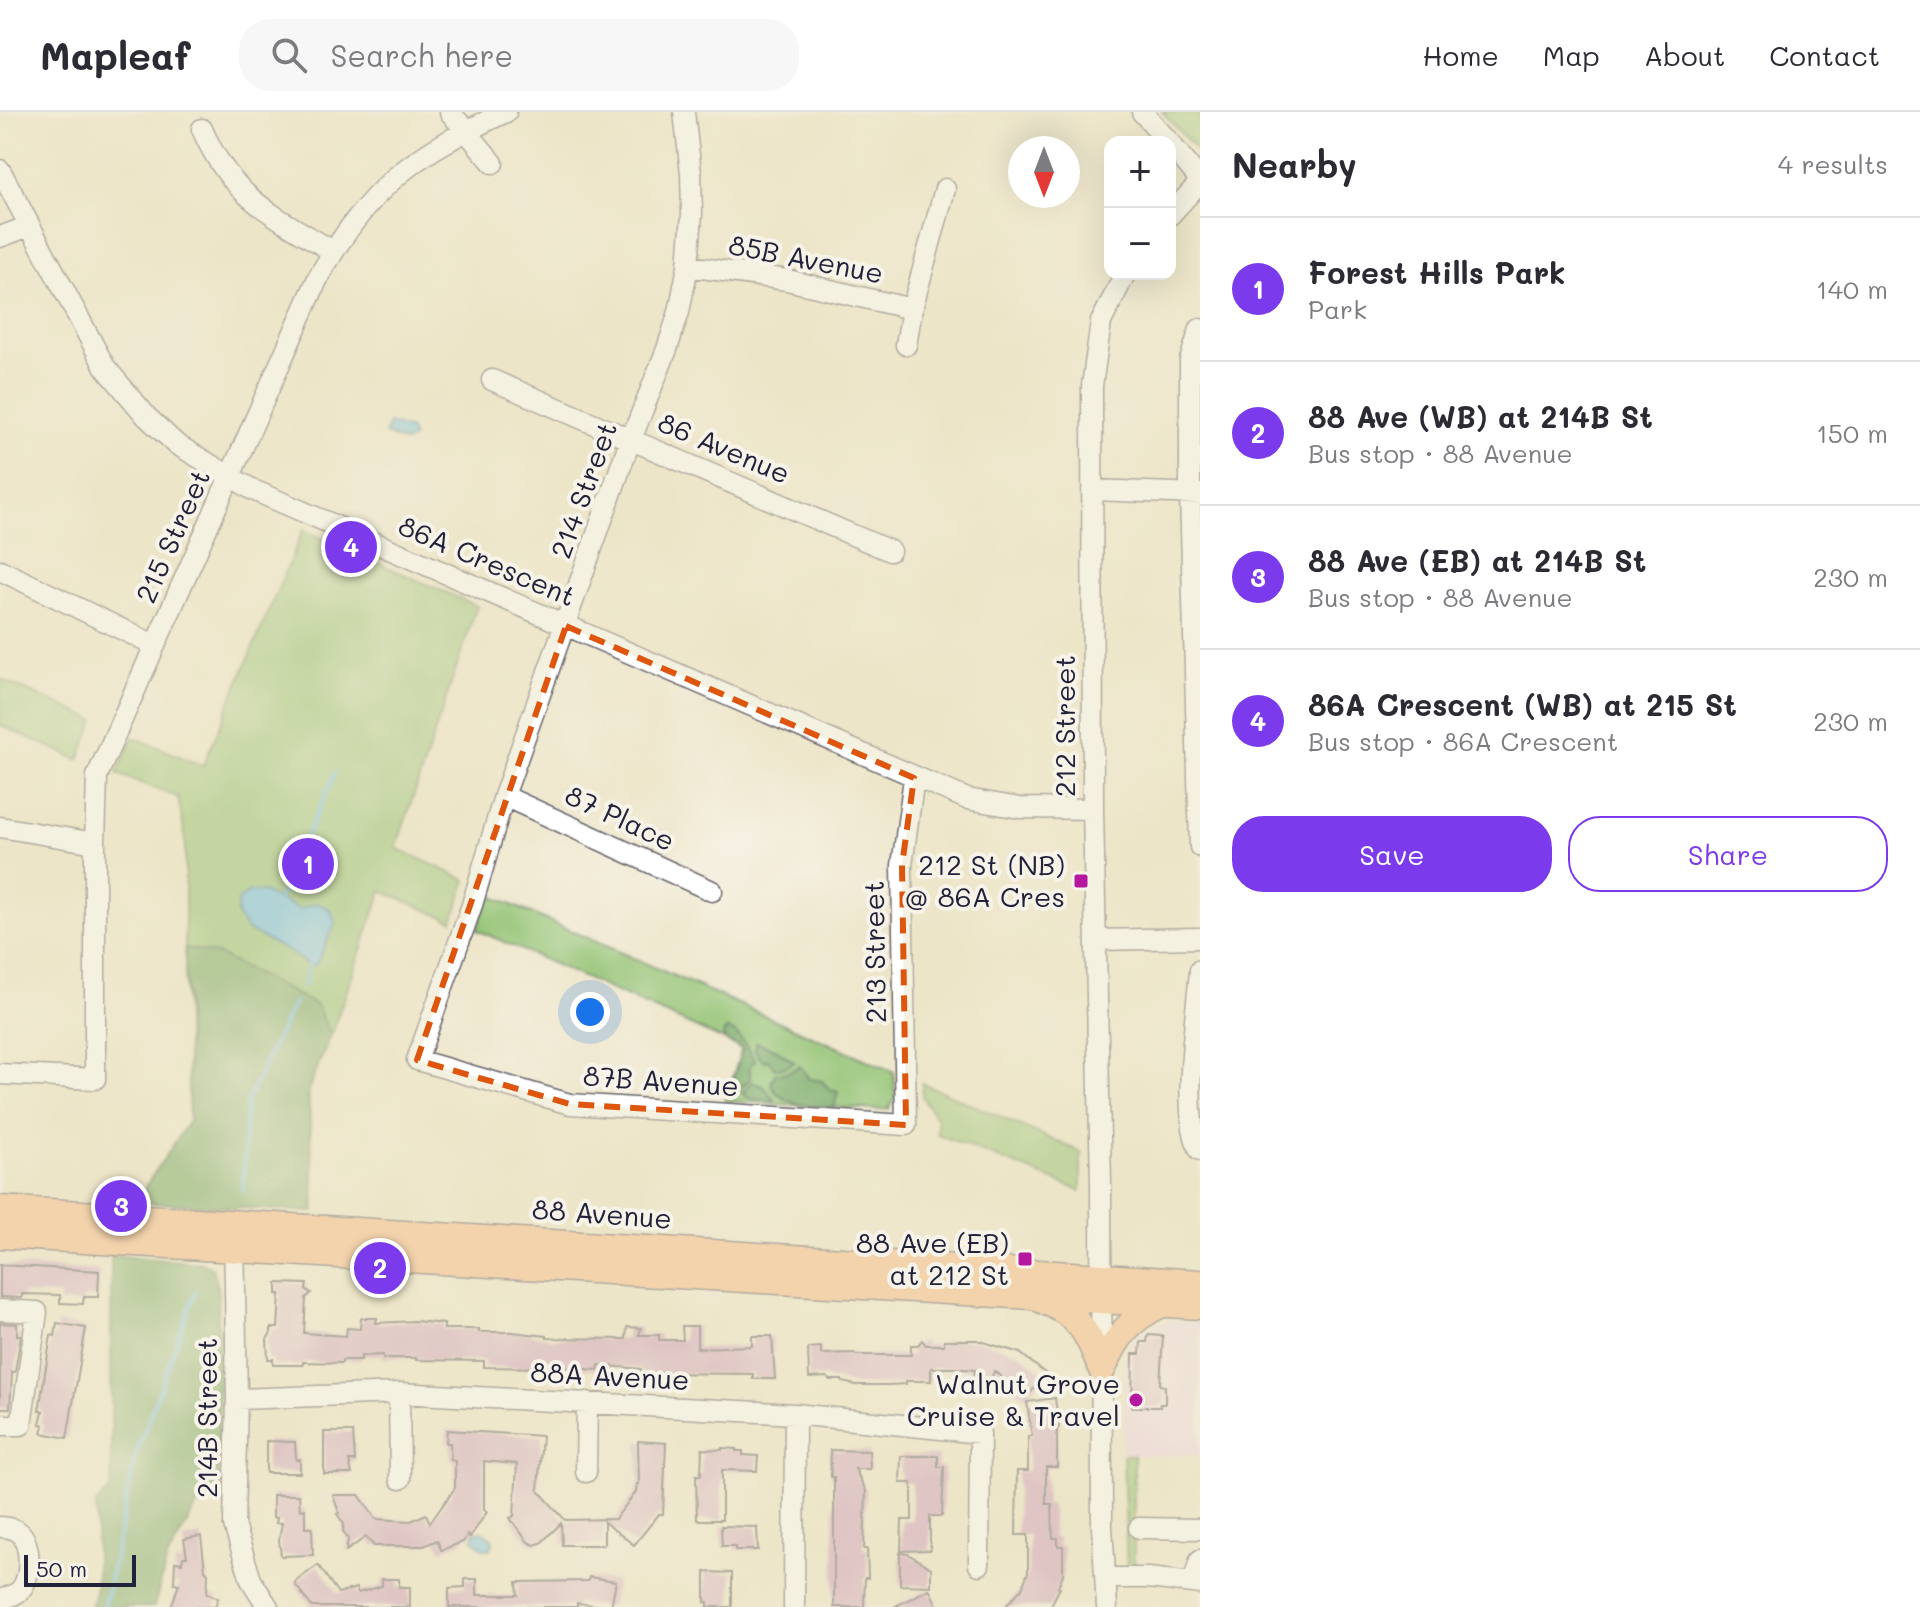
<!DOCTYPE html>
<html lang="en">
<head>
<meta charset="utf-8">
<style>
  body { margin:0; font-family:Mali,sans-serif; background:#f7f7f7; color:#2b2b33 }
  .controls { position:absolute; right:24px; top:24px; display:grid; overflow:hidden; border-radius:16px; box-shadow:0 8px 32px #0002 }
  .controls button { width:72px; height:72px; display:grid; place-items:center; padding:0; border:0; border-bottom:2px solid #e1e1e2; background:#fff; color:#2b2b33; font:40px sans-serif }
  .compass { position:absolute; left:1008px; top:24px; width:72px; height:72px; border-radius:50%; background:#fff; box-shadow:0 8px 32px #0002; rotate:180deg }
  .scale { position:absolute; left:24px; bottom:20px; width:112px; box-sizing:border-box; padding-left:8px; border:4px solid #22223b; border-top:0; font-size:22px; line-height:28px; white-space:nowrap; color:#22223b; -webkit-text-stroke:6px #f7f3e8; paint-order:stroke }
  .you { position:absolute; left:590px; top:900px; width:28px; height:28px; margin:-20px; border:6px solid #fff; border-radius:50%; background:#1a73e8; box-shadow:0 0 0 12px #1a73e833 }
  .badge { display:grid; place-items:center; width:52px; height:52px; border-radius:50%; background:#7c3aed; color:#fff; font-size:26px; font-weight:700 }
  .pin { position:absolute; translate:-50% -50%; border:4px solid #fff; box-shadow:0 2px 8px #0006 }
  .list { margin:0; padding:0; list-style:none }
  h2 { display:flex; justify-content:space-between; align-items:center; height:104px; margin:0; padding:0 32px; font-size:34px }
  h2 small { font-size:26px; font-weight:400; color:#7c7c81 }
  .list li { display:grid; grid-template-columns:52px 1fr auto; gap:24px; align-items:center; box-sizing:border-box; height:144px; padding:0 32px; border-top:2px solid #e1e1e2 }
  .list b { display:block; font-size:30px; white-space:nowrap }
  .list p { margin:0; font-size:26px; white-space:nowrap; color:#7c7c81 }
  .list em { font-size:26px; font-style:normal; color:#7c7c81 }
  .actions { display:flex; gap:16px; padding:24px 32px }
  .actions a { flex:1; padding:18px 0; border:2px solid #7c3aed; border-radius:32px; text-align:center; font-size:28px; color:#7c3aed }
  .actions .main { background:#7c3aed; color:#fff }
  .icon { flex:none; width:44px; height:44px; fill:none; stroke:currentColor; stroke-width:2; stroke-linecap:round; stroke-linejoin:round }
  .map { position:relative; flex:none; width:1200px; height:1495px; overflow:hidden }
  header { display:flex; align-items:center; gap:48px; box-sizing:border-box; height:112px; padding:0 40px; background:#fff; border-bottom:2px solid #e1e1e2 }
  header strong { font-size:38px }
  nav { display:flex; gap:44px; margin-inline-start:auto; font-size:28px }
  .search { width:560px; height:72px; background:#f7f7f7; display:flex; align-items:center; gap:20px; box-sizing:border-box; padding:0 28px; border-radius:32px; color:#7c7c81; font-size:30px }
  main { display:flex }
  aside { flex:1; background:#fff }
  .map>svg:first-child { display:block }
  .built { fill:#eed0e8 }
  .green { fill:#92c272; stroke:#5a7256; stroke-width:2 }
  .forest { fill:#75a864; stroke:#4c6550; stroke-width:2 }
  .water { fill:#6abee6; stroke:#467090; stroke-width:2 }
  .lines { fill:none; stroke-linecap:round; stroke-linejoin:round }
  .stream { stroke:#6abee6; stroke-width:4 }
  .building { fill:#cfa0c1 }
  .minor-casing { stroke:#69666c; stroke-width:23 }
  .major-casing { stroke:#69666c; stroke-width:29 }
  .minor { stroke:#fff; stroke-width:20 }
  .major { stroke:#fabc8b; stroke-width:26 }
  .marked { fill:none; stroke:#de560e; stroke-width:6; stroke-dasharray:16 10; stroke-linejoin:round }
  .poi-dot { fill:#b5179e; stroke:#f7f3e8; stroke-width:3 }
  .labels { text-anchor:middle; stroke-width:8; stroke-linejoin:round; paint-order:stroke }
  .street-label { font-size:28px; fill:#22223b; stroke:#f7f3e8 }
  .poi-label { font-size:28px; fill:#22223b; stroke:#f7f3e8; text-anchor:end }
</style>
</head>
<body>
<header>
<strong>Mapleaf</strong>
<div class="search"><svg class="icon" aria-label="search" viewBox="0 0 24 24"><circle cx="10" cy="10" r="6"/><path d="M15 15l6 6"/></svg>Search here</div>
<nav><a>Home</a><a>Map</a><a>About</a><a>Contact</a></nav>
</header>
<main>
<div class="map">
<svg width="1200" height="1495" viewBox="0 0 1200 1495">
  <rect width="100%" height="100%" fill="#f7f3e8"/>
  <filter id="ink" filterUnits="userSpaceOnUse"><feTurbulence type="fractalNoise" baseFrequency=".0125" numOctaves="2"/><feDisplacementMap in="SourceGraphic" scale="16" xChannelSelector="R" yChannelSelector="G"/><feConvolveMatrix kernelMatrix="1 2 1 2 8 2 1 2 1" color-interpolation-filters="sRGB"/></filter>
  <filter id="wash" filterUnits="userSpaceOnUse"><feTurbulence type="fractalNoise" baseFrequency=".006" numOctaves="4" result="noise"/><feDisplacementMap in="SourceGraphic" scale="32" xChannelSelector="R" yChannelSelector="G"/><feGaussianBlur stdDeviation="1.8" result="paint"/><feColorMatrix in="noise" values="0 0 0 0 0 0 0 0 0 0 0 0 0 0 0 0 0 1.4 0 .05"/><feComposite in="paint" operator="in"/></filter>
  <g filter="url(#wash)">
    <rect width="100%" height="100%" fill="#ede5c8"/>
    <path class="built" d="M1172,1208L1200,1210V1343H1123L1125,1249L1129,1234L1136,1224L1148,1215Z"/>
    <path class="green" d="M1162,0H1200V40L1197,39Z
      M303,418L477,494L396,736L466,768L453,809L382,779L331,923L308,978L315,1100L135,1090L189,1009L185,882V724L178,685L117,662L133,625L203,654Z
      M0,567L95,608L79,648L0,613Z
      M489,783L894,960L895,986L889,997L879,998L725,989L742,936L477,818Z
      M922,971L1081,1040V1079L937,1022V1007L922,985Z
      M1123,1343H1134V1449L1141,1458H1127Z"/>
    <path class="forest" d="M185,836L217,842L316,893L331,923L308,978L315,1100L135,1090L189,1009Z
      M727,917C741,921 747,936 755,949L750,953V967L732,984L728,983L742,937L724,928L723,921Z
      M756,930L777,938L794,950L786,955L775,956L769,949L762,948L755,940Z
      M800,954L809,967L822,969L830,978L838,979L834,996C812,994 781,995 771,972L775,962L788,960Z
      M752,970L763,974L775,988L750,987L742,981Z
      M111,1143L203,1151L212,1156L218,1177L219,1377L204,1381L167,1447L154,1495H91L96,1475V1392L111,1377Z"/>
    <path class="water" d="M389,311L410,318L413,326L406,331L385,322Z
      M249,780H263L299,797L317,791L330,797L336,810L316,853H308L286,838L247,818L237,803L238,789Z
      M482,1419L492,1426L493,1432L490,1437H484L473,1427L475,1420Z"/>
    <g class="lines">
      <path class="stream" d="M279,786L335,661
        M304,874L308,853
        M243,1078L246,991L294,890
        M104,1495L136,1342L195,1181"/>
    </g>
    <g id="blocks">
      <path class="building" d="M0,1153L99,1159L98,1185H84L83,1192L60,1191V1183L22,1182V1186L0,1185Z
        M277,1171L307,1172L306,1177L311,1181L306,1186L304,1221L346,1224L347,1216L360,1217L361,1206H377L376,1211L416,1209L444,1212V1217H479V1220H512L547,1224V1226L626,1227L627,1215L641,1216L639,1223H659V1228H683L682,1214H697V1236L752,1234V1224H772L775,1267H753V1262L641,1261V1257L599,1253L598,1258L547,1254V1256L484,1255V1249L416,1248V1246H383V1243L361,1244V1248H342V1251L303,1250V1253H273V1247H268L267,1227L271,1221V1216H278L280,1182H277Z
        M0,1211L17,1212V1223H21L15,1260H12L10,1296H0Z
        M57,1211L86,1216L67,1326L42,1321L44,1313L40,1312L43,1299H39L51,1223L55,1224Z
        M1148,1223L1163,1224L1160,1273L1165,1274V1292H1160V1295H1132L1133,1242H1140L1141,1230H1147Z
        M922,1228L926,1233H944V1228H977L1020,1241L1046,1262L1026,1286L994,1259L990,1270L973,1265L975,1258L953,1256H931V1269H906V1272L888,1273H856L842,1270V1268H829L827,1265L809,1266L808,1236L821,1235V1242L854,1241L856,1243H911V1233H918Z
        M1055,1286L1059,1316H1057V1355H1046V1392H1052L1053,1426H1058V1434H1063V1462L1058,1475L1060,1476L1050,1495H1005L1022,1476L1028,1460V1423H1016L1017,1359H1028V1324H1032L1027,1290Z
        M447,1318L542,1324L538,1378L565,1408L615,1407L636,1380L637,1372H639L638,1329L666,1331L663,1402H659L634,1433L604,1410V1433H562L561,1411L541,1431L534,1433L528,1430L510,1406L514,1404L517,1352L484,1349V1398L487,1400L470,1425L467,1423L463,1430L441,1438L437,1428L424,1434H374L366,1425L346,1439L348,1427L343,1419L344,1412L337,1402L339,1401L333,1383H359L376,1407L411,1409L426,1402L430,1411L455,1376V1349L451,1348L450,1331H446Z
        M324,1320H353L355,1349H349L352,1362H324Z
        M266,1329L295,1330L296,1348L300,1347V1361H266Z
        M722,1336L736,1337V1339H743V1343L758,1344L757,1359L722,1358V1408H697L696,1363H701L702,1337L722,1338Z
        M830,1338L869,1339L870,1357H855L866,1379L864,1437H867L868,1466H865L864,1495H834V1365H831Z
        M901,1344H938V1355H944L942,1404H930V1438L901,1439L902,1408H912V1371H900Z
        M273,1383H299L300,1398L305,1397V1416H312L313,1443L281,1444L279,1427L282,1411H276L277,1406L273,1405Z
        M721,1414L757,1415L758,1438H735V1434H722Z
        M201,1424L205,1458L208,1461L207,1481L218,1486L215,1495H171L179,1472L174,1471L175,1450L182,1451L183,1445H187L184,1427Z
        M900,1441L908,1442L931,1456V1474L900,1473Z
        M318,1453L338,1481L356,1476L358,1481L382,1474V1467H399V1475H410V1495H312L295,1472L296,1469Z
        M705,1460L732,1461V1495H708V1490H705Z
        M589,1465L616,1469L611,1495L577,1491V1495H449V1476L465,1475V1467H477V1483H518L517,1470L588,1469Z
        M929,1477L938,1495H894Z"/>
    </g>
  </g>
  <g filter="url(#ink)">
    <use href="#blocks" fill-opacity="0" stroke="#69666c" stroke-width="2"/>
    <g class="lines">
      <g class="minor-casing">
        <path id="minor" d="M450,0L493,51
          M684,0L691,61L692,102L688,154L679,200L667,237L626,340L504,684L472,793L417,948L570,992L906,1013L902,753L914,666
          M1142,0L1169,30
          M202,17C232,87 271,101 332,139
          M1170,31L1200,68
          M0,58L105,255L147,305L176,332L253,378L967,687L1020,696L1093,697
          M1170,103L1200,70
          M0,125L29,114
          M688,154L787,168L912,197
          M1200,217L1190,248V382L1200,735
          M906,233L912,197L945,77
          M492,268L890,439
          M1092,378L1200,382
          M0,458L154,533
          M504,684L712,779
          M0,715L95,731
          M1096,828L1200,826
          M1200,858C1197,900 1180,1003 1200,1038
          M0,962L95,967V731L97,664L318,166C370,74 412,43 506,0
          M234,1123L237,1287L234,1413L251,1468L268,1495
          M0,1198L37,1200L21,1313H0
          M399,1281L400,1367
          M237,1287L399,1281L795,1302L980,1321L979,1453
          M586,1360L587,1290
          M0,1415C6,1415 13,1416 19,1420C32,1430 32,1470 18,1480C13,1484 5,1486 0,1488
          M1139,1416L1200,1417
          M1200,1448L1193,1471L1200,1472
          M1106,1466H1148L1193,1471
          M794,1495L795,1302
          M1107,1495L1102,1414L1101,1073L1093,697L1092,274L1101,210L1125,162"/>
      </g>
      <g class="major-casing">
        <path id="major" d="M0,1097L1200,1171
          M0,1123L1200,1194
          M1042,1188C1080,1203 1088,1221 1102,1258
          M1102,1258C1117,1224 1128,1208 1162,1192"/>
      </g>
      <use href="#minor" class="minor"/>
      <use href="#major" class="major"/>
    </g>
  </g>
  <path d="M0 0H1200V1495H0ZM566,514L914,666L902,753L906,1013L570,992L417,948Z" fill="#ede5c8" fill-opacity=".55" fill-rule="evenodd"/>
  <path class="marked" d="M566,514L914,666L902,753L906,1013L570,992L417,948Z"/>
  <g class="poi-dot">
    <rect x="1073" y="761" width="16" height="16" rx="4"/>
    <rect x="1017" y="1139" width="16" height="16" rx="4"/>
    <circle cx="1136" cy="1288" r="8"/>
  </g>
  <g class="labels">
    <g class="street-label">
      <text transform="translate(806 147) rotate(11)" y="10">85B Avenue</text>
      <text transform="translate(724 336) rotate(23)" y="10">86 Avenue</text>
      <text transform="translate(584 378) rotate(-70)" y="10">214 Street</text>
      <text transform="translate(173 424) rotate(-66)" y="10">215 Street</text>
      <text transform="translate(487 449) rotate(23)" y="10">86A Crescent</text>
      <text transform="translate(1065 614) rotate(-90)" y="10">212 Street</text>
      <text transform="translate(620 706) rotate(25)" y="10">87 Place</text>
      <text transform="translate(875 840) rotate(-91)" y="10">213 Street</text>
      <text transform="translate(661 969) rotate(4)" y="10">87B Avenue</text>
      <text transform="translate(602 1102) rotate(4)" y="10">88 Avenue</text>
      <text transform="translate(610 1264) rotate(3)" y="10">88A Avenue</text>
      <text transform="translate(207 1306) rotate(-90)" y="10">214B Street</text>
    </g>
    <g class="poi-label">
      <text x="1065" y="763">212 St (NB)<tspan x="1065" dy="32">@ 86A Cres</tspan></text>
      <text x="1009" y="1141">88 Ave (EB)<tspan x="1009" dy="32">at 212 St</tspan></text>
      <text x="1120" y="1282">Walnut Grove<tspan x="1120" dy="32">Cruise &amp; Travel</tspan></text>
    </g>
  </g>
</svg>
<div class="controls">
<button>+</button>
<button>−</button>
</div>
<svg class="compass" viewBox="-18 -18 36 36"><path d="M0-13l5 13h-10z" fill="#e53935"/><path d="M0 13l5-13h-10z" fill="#7c7c81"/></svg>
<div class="scale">50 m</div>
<div class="you"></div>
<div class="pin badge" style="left:308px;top:752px">1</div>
<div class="pin badge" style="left:380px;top:1156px">2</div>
<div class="pin badge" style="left:121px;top:1094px">3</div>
<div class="pin badge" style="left:351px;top:435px">4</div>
</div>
<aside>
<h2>Nearby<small>4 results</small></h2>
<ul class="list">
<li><span class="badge">1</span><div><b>Forest Hills Park</b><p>Park</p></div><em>140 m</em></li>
<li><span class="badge">2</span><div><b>88 Ave (WB) at 214B St</b><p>Bus stop · 88 Avenue</p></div><em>150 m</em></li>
<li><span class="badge">3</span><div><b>88 Ave (EB) at 214B St</b><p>Bus stop · 88 Avenue</p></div><em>230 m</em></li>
<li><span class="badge">4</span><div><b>86A Crescent (WB) at 215 St</b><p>Bus stop · 86A Crescent</p></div><em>230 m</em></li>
</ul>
<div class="actions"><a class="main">Save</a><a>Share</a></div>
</aside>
</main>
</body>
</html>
